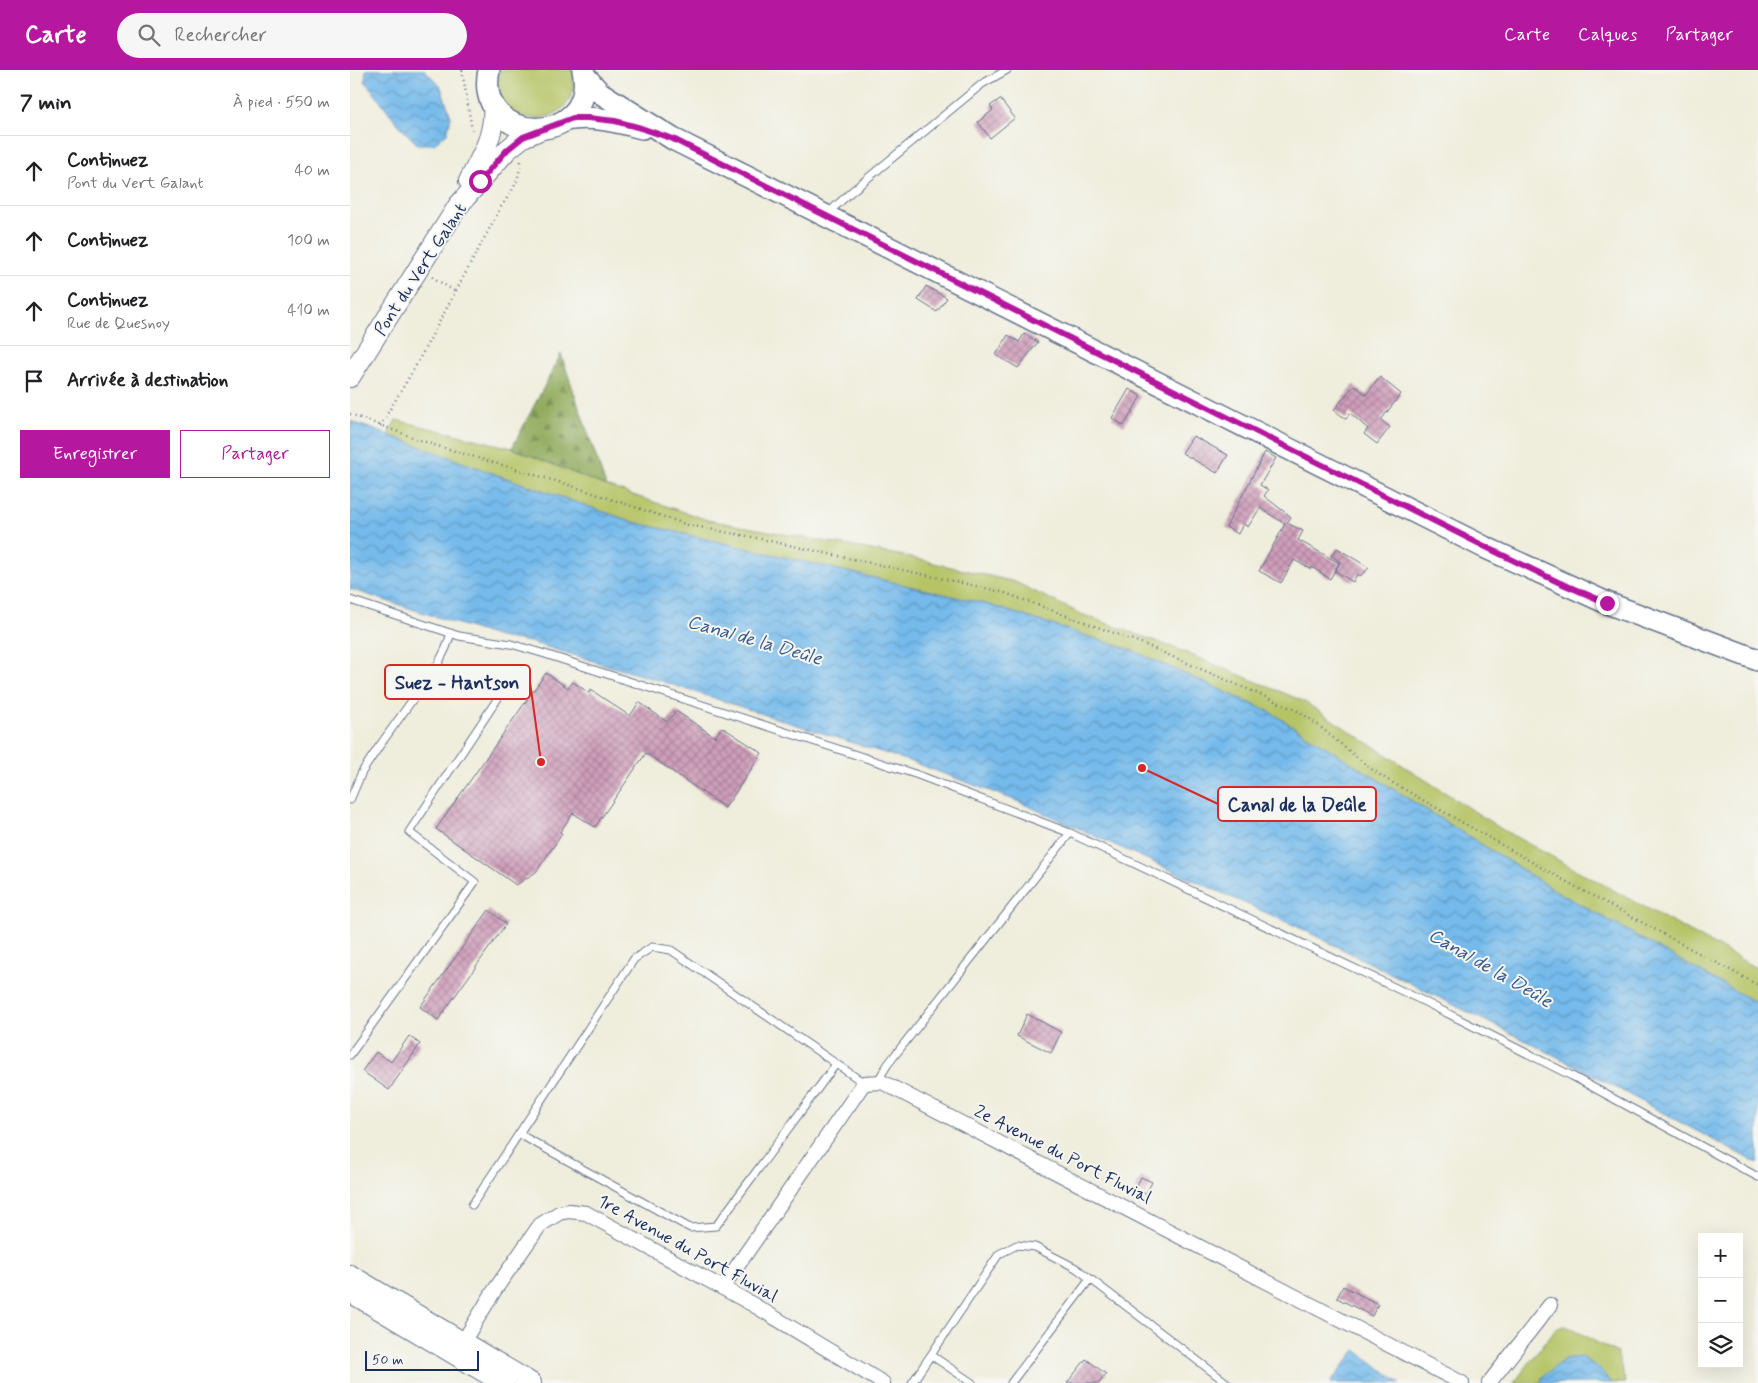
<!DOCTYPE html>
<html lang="fr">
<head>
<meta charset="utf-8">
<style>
  body { margin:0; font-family:Mynerve,sans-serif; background:#f6f6f6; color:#202124 }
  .controls { position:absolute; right:15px; bottom:15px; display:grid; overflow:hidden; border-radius:0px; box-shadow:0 5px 20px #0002 }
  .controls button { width:45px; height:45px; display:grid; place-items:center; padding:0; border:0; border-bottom:1px solid #e0e0e0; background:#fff; color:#202124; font:25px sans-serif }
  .scale { position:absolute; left:15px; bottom:12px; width:114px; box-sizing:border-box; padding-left:5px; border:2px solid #1b2f5e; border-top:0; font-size:14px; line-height:18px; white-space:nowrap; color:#1b2f5e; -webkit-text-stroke:4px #f6f6f2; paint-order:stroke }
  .stop { position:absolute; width:15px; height:15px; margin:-11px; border:4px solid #b5179e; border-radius:50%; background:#fff }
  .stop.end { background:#b5179e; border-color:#fff; box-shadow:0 1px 5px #0008 }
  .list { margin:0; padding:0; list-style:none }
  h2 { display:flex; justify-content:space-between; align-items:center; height:65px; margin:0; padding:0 20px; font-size:21px }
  h2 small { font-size:16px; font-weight:400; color:#757577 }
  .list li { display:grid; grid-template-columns:32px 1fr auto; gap:15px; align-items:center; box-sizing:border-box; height:70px; padding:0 20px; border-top:1px solid #e0e0e0 }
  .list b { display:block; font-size:19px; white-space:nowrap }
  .list p { margin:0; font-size:16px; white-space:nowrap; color:#757577 }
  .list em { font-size:16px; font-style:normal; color:#757577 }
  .actions { display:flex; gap:10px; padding:15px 20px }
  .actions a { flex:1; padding:11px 0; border:1px solid #b5179e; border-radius:0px; text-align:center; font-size:18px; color:#b5179e }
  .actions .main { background:#b5179e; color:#fff }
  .icon { flex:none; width:28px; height:28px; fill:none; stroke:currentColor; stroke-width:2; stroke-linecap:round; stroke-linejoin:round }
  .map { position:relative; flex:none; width:1408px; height:1313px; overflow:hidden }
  header { display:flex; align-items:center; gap:30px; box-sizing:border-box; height:70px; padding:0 25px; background:#b5179e; color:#fff }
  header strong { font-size:24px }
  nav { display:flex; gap:28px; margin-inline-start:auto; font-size:18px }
  .search { width:350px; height:45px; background:#f6f6f6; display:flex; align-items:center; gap:12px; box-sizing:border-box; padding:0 18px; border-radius:28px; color:#757577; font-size:19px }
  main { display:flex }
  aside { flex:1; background:#fff }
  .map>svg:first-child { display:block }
  .grass { fill:#b6c466; stroke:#687a62 }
  .forest { fill:url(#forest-firs); stroke:#566c5c }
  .water { fill:url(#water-waves); stroke:#4874a4 }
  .building { fill:url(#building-cross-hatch) }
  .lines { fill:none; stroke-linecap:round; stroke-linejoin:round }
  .lane-casing { stroke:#65728a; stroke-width:9 }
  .street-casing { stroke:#65728a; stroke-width:16 }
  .secondary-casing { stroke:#65728a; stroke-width:22 }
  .primary-casing { stroke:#65728a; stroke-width:24 }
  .path { stroke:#65728a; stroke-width:2.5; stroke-dasharray:1 4; stroke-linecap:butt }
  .lane { stroke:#fff; stroke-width:7 }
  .street { stroke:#fff; stroke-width:14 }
  .secondary { stroke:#fff; stroke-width:20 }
  .primary { stroke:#fff; stroke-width:21 }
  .route { stroke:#b5179e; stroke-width:6 }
  .labels { text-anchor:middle; stroke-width:4; stroke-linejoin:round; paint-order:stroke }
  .street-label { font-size:18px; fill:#1b2f5e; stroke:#f6f6f2 }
  .water-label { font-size:19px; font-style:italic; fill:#365988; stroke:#f6f6f2 }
  .leader { fill:none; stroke:#d62828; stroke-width:2 }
  .callout-dot { fill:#d62828; stroke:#f6f6f2; stroke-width:2 }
  .callout { fill:#f6f6f2; stroke:#d62828; stroke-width:2 }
  .callout-label { font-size:19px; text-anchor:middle; font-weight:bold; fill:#1b2f5e }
</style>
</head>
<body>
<header>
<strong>Carte</strong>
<div class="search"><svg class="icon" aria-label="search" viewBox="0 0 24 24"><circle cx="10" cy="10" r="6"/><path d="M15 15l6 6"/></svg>Rechercher</div>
<nav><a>Carte</a><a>Calques</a><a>Partager</a></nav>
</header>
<main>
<aside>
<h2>7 min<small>À pied · 550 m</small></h2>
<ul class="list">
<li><svg class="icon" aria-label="ahead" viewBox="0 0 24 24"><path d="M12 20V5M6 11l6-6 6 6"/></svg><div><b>Continuez</b><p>Pont du Vert Galant</p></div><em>40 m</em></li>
<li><svg class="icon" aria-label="ahead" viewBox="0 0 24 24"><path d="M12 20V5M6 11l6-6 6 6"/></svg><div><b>Continuez</b></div><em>100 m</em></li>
<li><svg class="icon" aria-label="ahead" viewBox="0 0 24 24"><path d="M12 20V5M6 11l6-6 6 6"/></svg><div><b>Continuez</b><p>Rue de Quesnoy</p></div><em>410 m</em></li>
<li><svg class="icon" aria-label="arrive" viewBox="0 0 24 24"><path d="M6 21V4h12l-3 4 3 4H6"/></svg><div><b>Arrivée à destination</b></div></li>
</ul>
<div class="actions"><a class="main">Enregistrer</a><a>Partager</a></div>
</aside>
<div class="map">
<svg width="1408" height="1313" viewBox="0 0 1408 1313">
  <defs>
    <pattern id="forest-firs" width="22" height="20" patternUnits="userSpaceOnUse" patternTransform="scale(1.25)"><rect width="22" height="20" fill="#90aa5b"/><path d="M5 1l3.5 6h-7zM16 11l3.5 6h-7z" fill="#758b4e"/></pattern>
    <pattern id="water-waves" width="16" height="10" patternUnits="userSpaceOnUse" patternTransform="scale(1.25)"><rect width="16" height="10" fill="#74baeb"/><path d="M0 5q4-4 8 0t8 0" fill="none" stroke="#5e98c2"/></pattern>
    <pattern id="building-cross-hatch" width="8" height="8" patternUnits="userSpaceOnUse" patternTransform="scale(1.25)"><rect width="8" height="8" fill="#cf9eba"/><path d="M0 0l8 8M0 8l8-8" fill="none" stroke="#a7819a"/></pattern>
  </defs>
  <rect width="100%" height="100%" fill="#f6f6f2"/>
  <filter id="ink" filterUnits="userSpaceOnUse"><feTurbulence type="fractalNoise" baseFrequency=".02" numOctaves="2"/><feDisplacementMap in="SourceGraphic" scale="10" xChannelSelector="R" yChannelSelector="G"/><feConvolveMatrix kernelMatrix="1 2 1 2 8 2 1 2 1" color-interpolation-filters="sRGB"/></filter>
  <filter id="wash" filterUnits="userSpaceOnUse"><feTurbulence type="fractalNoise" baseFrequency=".0096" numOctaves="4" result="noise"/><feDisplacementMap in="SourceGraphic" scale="20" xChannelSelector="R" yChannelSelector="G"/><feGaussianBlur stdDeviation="1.12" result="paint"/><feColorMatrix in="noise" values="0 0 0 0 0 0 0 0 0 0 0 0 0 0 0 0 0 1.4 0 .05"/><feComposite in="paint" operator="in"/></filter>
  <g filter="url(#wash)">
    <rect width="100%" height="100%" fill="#efeddb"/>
    <path class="grass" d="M149,0H223C223,7 224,16 222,23C212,58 155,55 149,23C148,16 149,7 149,0Z
      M46,350L162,378L256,416L358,450L554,486L665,512L731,544L822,577L953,631L1153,760L1408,899V934L1206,821L920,642L781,580L636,534L283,452L153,407L38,365Z
      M1216,1256L1267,1283L1276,1313H1261L1250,1299L1192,1307L1191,1313H1164L1206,1258Z"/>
    <path class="forest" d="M211,284L256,416L162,378Z"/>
    <path class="water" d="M16,0H75L91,17L101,47L97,63L84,74H67L48,54L15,11Z
      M0,351L153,407L283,452L636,534L781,580L920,642L1206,821L1408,934V1094L1222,994L950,858L667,731L565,693L311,611L180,572L149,567L0,519Z
      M1006,1280L1050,1313H980Z
      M1232,1287L1250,1299L1261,1313H1191L1192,1307L1215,1289Z"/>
    <g id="blocks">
      <path class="building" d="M650,29L665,48L640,68L628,52L643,40L640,36Z
        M576,216L597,228L587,242L568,230Z
        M674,264L688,272L668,298L646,285L658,265L669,272Z
        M1030,307L1051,324L1031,350L1040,357L1027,374L1014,364L1018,359L1000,343L996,349L984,340L1004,315L1016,325Z
        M779,319L791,326L774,356L762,348Z
        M843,366L878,385L867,403L832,383Z
        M915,382L926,388L910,415L918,420L914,426L941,447L937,453L953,461L948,470L989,493L980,509L962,497L961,499L944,490L931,513L909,501L935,454L910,438L898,457L893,454L888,464L876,457Z
        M987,478L1013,494L1019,498L1010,506L1007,504L1003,512L985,501L990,492L981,486Z
        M196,603L218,618L223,612L239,623L241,620L280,646L289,632L317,652L326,641L365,667L372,657L412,683L375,738L296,683L245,757L223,743L210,762L212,764L186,802L166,815L86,759Z
        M139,840L156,854L88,950L70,937Z
        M677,944L711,962L701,983L667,966Z
        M59,966L70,974L39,1020L12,1001L26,982L41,992Z
        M791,1107L802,1112L796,1124L785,1119Z
        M993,1216L1028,1234L1022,1246L987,1228Z
        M736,1289L756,1304L749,1313H717Z"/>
    </g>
  </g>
  <g filter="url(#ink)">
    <use href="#blocks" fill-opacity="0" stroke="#65728a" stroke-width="1"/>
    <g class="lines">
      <g class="lane-casing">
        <path id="lane" d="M477,144L501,122L632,14L657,0
          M0,530L109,566L161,574L195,584L568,705L720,763L1071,930L1222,1006L1408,1107
          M0,730L12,702L28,678L88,594L96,578L101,563
          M0,985L125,812L59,762L160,610
          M527,1012L538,994L720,763
          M169,1064L340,1158L366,1156L486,994
          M122,1135L284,889L302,877L321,880L514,1013
          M581,1285L622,1313
          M562,1313L649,1184L667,1175L685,1177L726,1198L877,1313
          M661,1313L740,1209"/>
      </g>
      <g class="street-casing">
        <path id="street" d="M372,1218L514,1013L532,1012L1112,1313
          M113,1272L144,1221L190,1155L209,1143L219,1141L236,1143L402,1234L533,1313
          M1139,1313L1200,1235"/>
      </g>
      <g class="secondary-casing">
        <path id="secondary" d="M119,111C132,86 146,63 143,34
          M0,307L108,136L157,80L173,67L192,59
          M0,1205L181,1313
          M0,1222L153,1313"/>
      </g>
      <g class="primary-casing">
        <path id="primary" d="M139,0C123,78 249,78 233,0
          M234,5L249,22L323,69L1134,477L1257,533L1408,590
          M215,50C241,45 266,51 292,58"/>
      </g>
      <path class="path" d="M112,0L122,60
        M82,207L106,222
        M0,344L81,374L219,415L338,455L402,467L635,518L655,523L791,573L950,642C980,662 1005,689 1036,709L1217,812L1408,915
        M30,356L64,299L151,137C163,119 168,115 171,91"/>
      <use href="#lane" class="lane"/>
      <use href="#street" class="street"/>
      <use href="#secondary" class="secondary"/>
      <use href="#primary" class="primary"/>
    </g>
  </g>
  <g class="lines" filter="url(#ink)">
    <path class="route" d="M130,111L157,80L173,67L223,48H238L265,51L291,58L323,69L1134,476L1208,512L1257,533"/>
  </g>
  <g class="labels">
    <g class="street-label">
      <text transform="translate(70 199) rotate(-57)" y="6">Pont du Vert Galant</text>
      <text transform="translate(713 1084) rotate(27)" y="6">2e Avenue du Port Fluvial</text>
      <text transform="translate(338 1178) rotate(29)" y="6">1re Avenue du Port Fluvial</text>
    </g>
    <g class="water-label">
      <text transform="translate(405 569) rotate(16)" y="7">Canal de la Deûle</text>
      <text transform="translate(1141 897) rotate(30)" y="7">Canal de la Deûle</text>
    </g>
  </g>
  <path class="leader" d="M191 692L180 612M792 698L868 734"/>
  <g class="callout-dot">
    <circle cx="191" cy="692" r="5"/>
    <circle cx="792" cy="698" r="5"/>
  </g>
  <g class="callout">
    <rect x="35" y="595" width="145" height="34" rx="5"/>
    <rect x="868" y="717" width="158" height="34" rx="5"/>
  </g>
  <g class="callout-label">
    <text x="107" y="619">Suez - Hantson</text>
    <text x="947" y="741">Canal de la Deûle</text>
  </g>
</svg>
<div class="controls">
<button>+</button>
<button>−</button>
<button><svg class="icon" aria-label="layers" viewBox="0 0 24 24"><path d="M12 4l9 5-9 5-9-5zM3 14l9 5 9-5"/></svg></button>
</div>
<div class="scale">50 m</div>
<div class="stop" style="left:130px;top:111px"></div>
<div class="stop end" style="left:1257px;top:533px"></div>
</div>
</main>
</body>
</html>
